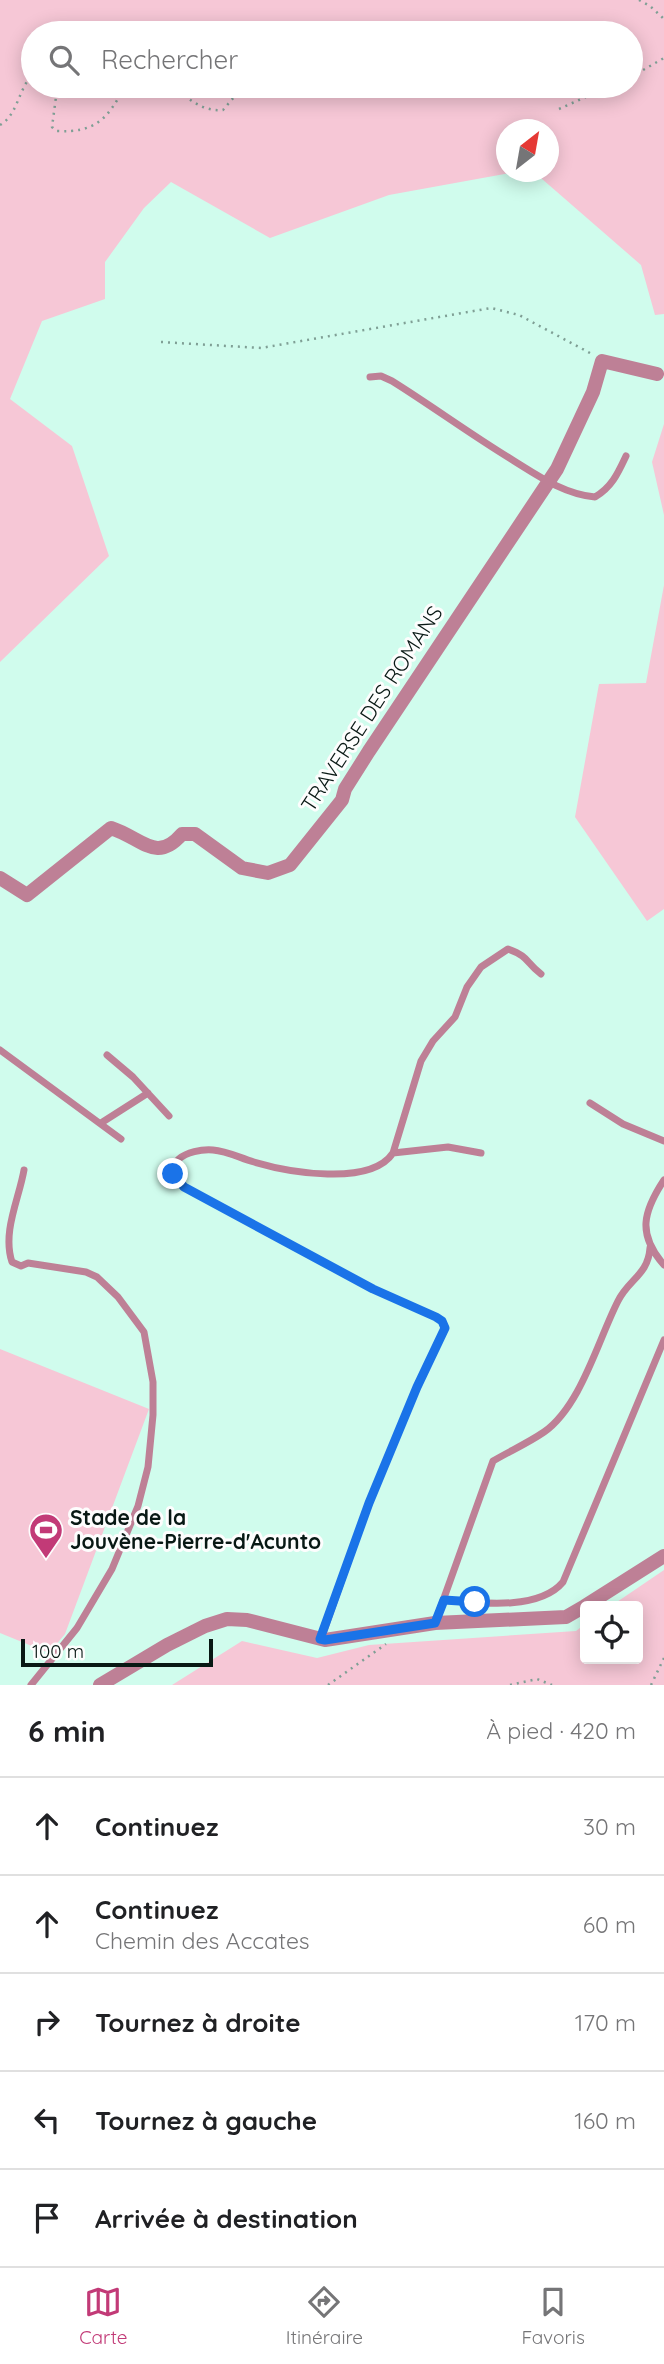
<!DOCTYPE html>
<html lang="fr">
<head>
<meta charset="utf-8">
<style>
  body { margin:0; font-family:Quicksand,sans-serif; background:#f2f2f2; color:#202124 }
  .controls { position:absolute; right:21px; bottom:21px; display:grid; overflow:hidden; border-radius:7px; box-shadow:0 4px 18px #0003 }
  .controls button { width:63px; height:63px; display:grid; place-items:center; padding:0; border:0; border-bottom:2px solid #e0e0e0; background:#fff; color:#202124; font:35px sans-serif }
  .compass { position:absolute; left:496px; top:119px; width:63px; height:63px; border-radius:50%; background:#fff; box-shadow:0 4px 18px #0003; rotate:31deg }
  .scale { position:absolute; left:21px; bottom:18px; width:192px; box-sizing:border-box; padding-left:7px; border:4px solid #081814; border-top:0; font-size:19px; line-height:24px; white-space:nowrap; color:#081814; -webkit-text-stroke:5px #fdfdfd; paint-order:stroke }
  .stop { position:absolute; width:21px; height:21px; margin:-16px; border:5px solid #1a73e8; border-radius:50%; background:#fff }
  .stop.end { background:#1a73e8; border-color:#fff; box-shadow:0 2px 7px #0008 }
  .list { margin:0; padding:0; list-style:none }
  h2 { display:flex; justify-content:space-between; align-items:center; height:91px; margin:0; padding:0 28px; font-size:30px }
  h2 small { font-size:23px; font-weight:400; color:#757577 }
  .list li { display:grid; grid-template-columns:46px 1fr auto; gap:21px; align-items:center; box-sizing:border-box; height:98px; padding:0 28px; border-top:2px solid #e0e0e0 }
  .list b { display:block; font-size:26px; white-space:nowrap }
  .list p { margin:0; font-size:23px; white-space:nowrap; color:#757577 }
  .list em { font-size:23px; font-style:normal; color:#757577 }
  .icon { flex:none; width:38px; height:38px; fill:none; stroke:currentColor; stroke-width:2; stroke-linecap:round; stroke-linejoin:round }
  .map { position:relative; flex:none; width:664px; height:1685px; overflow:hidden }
  .search { position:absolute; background:#fff; box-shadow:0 4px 18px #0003; left:21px; right:21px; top:21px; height:77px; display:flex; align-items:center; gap:18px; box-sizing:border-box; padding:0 24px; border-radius:38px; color:#757577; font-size:26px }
  .sheet { height:581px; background:#fff }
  nav { display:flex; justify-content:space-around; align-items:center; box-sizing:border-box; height:98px; border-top:2px solid #e0e0e0; background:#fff; font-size:19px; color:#757577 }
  nav a { display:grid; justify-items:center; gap:4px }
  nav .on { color:#c23a77 }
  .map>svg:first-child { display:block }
  .green { fill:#f6c7d6; fill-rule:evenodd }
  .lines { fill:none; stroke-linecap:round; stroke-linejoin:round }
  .path { stroke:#7f9f95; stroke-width:2.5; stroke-dasharray:2 5; stroke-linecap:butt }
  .service { stroke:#be8096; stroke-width:7 }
  .minor { stroke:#be8096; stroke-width:14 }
  .route { stroke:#1a73e8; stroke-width:9 }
  .labels { text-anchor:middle; stroke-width:6; stroke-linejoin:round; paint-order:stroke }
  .street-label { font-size:21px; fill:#081814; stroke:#fdfdfd }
  .poi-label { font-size:21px; font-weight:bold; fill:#081814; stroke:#fdfdfd; text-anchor:start }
</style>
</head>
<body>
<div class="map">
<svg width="664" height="1685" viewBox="0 0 664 1685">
  <rect width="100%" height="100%" fill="#d0fced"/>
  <path class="green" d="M0,0H664V314L655,315L641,265L534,172H548V130H506V172H515L389,195L270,238L171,182L144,208L105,262V299L42,321L10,399L72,446L109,556L0,662ZM33,33H631V86H33Z
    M664,424V515L652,462Z
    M664,585V909L647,921L575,817L599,684L646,683Z
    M0,1349L149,1409L65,1634L49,1653L0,1633Z
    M664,1570V1685H172L242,1641L317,1658L369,1645L576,1631L585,1624V1659H638V1606H611Z"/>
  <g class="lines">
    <path class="path" d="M639,0L650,6L664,19
      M631,77L664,58
      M51,86L56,97L52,127L56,131C97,133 108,118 125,86
      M174,86C187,99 204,112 223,110L234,97
      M559,109L610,86
      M0,125C18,115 18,89 33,74
      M161,342L261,348L491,308L519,315L590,353
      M328,1685L386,1644
      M510,1685L537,1679L552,1685
      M651,1685L664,1658"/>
    <path class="service" d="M370,377L381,376L392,381C432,406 470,434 511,459C537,475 563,494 595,497C612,487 618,473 626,456
      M0,1050L121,1139
      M107,1055L133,1077L169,1116
      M590,1103L623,1124L664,1141
      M101,1123L148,1093
      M393,1153L448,1147L481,1153
      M24,1170C19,1199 2,1232 12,1262L21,1266L28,1263L86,1272L97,1277L118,1297L144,1332L153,1382V1415L148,1467L138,1506L112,1569L77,1628L31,1685
      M664,1180C643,1212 637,1234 664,1265
      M444,1600C478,1603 539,1611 563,1582L664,1340
      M435,1623L493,1461C510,1451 528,1443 544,1432C581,1406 598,1340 618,1301C629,1279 648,1275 650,1248
      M321,1639L369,1503L417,1387L445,1328L442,1321L436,1317L373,1289L184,1187C155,1164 189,1148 213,1150C227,1151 240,1158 254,1162C288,1172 370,1187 393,1153L421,1061L433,1041L455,1017L467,987L481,967L508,949C530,957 525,962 541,974"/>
    <path class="minor" d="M0,878L27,895L111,828C142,838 156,864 182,834H195L242,868L268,873L290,865L342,800L345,789L369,751L557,469L593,392L602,361L657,374
      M585,1606L664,1556
      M100,1685L167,1645L205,1626L227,1619L247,1620L325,1640L435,1623L566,1617L585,1606"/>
  </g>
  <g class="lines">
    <path class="route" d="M173,1174L184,1187L373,1289L436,1317L442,1321L445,1328L417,1387L369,1503L320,1639L325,1640L435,1623L444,1600L475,1602"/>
  </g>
  <defs>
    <g id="stadium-pin" transform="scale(1.75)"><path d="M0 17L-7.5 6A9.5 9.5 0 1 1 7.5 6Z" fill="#c23a77" stroke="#fdfdfd"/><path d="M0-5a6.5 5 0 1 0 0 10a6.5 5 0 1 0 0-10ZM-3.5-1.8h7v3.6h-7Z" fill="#fff"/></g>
  </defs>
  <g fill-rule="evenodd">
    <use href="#stadium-pin" x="46" y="1530"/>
  </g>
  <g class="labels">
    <g class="street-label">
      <text transform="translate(372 709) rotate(-57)" y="7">TRAVERSE DES ROMANS</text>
    </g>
    <g class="poi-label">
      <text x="70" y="1525">Stade de la<tspan x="70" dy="24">Jouvène-Pierre-d'Acunto</tspan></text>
    </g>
  </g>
</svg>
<div class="controls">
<button><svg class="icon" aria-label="locate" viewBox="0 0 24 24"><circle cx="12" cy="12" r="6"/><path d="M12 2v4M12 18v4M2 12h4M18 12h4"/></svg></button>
</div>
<svg class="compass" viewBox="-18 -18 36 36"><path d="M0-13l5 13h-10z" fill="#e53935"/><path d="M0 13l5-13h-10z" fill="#757577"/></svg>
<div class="scale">100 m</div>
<div class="stop" style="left:475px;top:1602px"></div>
<div class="stop end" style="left:173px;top:1174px"></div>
<div class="search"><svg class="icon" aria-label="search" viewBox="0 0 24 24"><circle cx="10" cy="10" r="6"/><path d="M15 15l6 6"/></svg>Rechercher</div>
</div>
<section class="sheet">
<h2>6 min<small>À pied · 420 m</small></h2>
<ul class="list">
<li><svg class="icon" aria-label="ahead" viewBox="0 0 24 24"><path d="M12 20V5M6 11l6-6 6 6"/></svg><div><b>Continuez</b></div><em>30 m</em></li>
<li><svg class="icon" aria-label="ahead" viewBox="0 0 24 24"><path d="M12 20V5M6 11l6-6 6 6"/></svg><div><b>Continuez</b><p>Chemin des Accates</p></div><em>60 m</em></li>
<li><svg class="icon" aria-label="right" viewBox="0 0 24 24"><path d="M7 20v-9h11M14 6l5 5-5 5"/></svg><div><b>Tournez à droite</b></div><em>170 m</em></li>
<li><svg class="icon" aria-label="left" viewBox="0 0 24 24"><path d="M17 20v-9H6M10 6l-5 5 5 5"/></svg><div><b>Tournez à gauche</b></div><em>160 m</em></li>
<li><svg class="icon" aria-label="arrive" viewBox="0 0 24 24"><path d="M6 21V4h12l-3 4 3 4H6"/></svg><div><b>Arrivée à destination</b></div></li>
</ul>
</section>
<nav>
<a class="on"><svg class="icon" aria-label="map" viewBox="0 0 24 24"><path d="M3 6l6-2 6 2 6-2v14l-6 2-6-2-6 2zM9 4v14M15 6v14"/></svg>Carte</a>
<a><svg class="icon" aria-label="directions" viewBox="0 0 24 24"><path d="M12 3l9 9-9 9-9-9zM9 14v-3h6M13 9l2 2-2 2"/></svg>Itinéraire</a>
<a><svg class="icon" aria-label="saved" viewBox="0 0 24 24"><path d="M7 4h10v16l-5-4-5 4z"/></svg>Favoris</a>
</nav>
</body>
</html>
